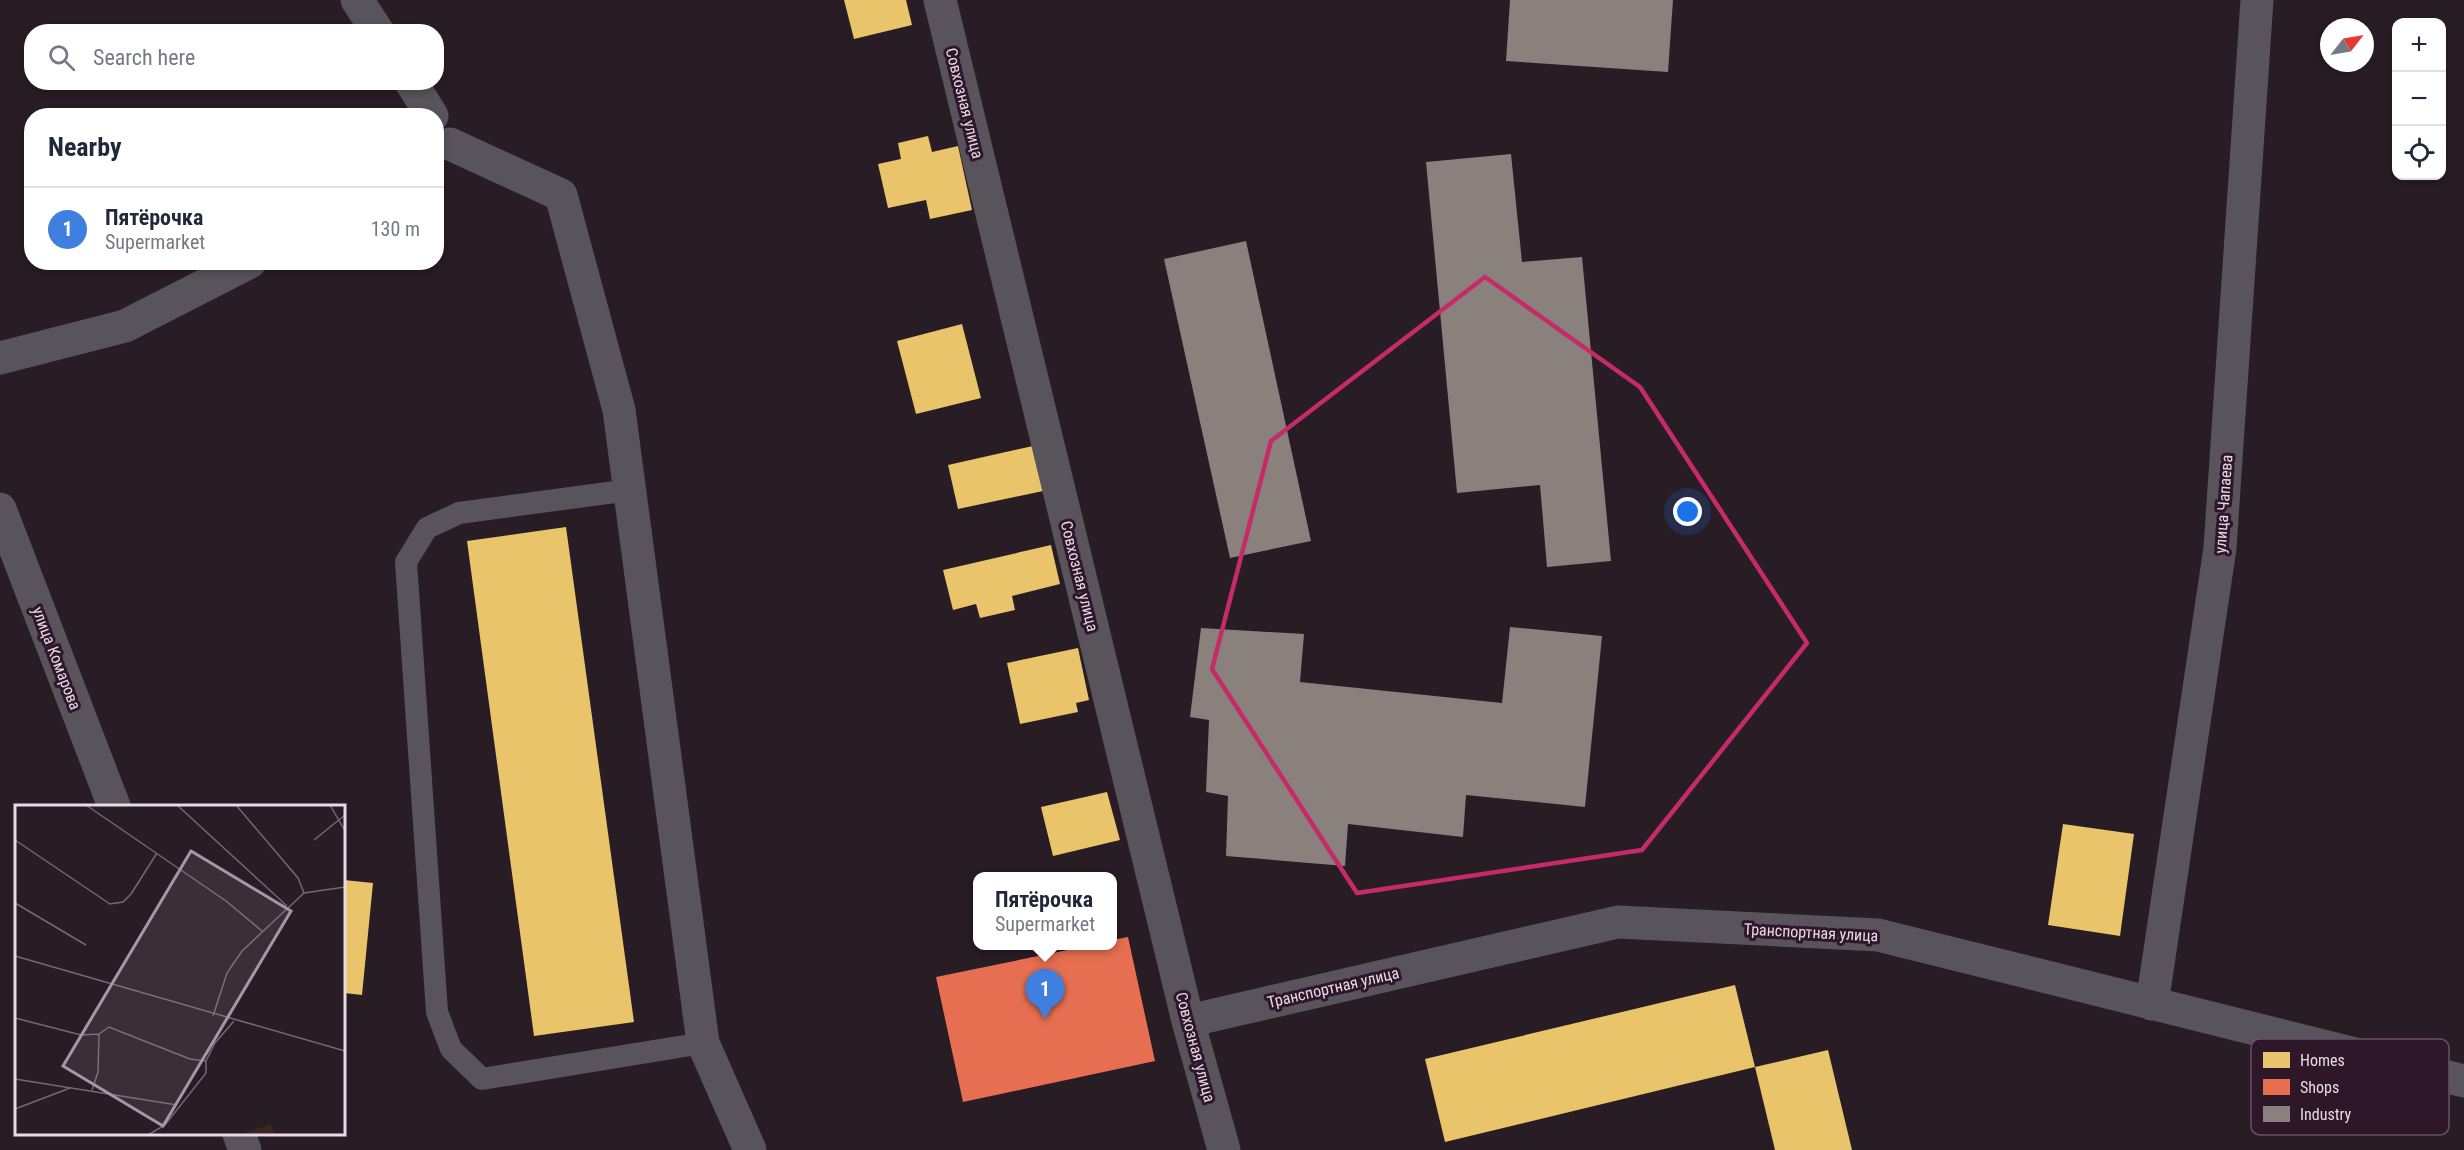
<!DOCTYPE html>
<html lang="en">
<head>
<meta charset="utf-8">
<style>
  body { margin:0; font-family:"Roboto Condensed",sans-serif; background:#f2f2f3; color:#1f2937 }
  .controls { position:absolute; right:18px; top:18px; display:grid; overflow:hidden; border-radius:12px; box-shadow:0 3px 9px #0003 }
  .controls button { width:54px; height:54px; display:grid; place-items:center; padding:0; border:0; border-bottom:2px solid #e0e1e3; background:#fff; color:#1f2937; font:30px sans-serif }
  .compass { position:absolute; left:2320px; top:18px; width:54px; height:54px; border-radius:50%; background:#fff; box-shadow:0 3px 9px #0003; rotate:59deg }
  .you { position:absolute; left:1688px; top:512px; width:21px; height:21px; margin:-15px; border:4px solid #fff; border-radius:50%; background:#1a73e8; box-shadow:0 0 0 9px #1a73e833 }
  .badge { display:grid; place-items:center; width:39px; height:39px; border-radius:50%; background:#1a73e8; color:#fff; font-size:20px; font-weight:700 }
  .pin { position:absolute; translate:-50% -50px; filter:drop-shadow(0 2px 3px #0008) }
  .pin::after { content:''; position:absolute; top:32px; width:21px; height:18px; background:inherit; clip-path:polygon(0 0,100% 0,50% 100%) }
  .popup { position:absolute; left:973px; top:872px; width:144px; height:78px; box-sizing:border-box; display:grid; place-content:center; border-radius:12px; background:#fff; filter:drop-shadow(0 2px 4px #0005); font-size:20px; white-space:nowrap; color:#747a83 }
  .popup b { font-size:22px; color:#1f2937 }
  .popup::after { content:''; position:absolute; left:50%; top:100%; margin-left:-12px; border:12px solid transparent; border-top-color:#fff }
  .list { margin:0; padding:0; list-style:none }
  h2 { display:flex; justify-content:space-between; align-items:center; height:78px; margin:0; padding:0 24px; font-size:26px }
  h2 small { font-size:20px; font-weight:400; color:#747a83 }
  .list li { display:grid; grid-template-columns:39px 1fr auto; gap:18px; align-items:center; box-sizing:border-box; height:84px; padding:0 24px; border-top:2px solid #e0e1e3 }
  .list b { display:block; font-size:22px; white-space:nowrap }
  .list p { margin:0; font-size:20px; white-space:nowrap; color:#747a83 }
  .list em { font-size:20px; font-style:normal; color:#747a83 }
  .icon { flex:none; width:33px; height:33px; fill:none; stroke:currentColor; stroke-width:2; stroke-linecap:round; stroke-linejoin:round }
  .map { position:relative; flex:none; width:2464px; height:1150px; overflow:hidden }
  .search { position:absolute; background:#fff; box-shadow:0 3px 9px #0003; left:24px; top:24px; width:420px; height:66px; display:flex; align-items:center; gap:15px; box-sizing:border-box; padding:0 21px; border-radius:24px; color:#747a83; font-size:22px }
  .panel { position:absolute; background:#fff; box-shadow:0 3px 9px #0003; left:24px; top:108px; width:420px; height:162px; border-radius:24px }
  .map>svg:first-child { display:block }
  .homes { fill:#e9c46a }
  .shops { fill:#e76f51 }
  .industry { fill:#8a817c }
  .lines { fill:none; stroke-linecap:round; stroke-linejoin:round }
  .lane { stroke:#59535c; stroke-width:22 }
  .street { stroke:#59535c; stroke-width:33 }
  .marked { fill:none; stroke:#c62b69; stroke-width:4.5; stroke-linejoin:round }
  .labels { text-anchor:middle; stroke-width:6; stroke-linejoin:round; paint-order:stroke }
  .street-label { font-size:16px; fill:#e9dae5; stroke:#2d1728 }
  .inset-road { fill:none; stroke:#756872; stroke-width:1.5 }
  .view { fill:#a598a2; fill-opacity:0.15; stroke:#a598a2; stroke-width:3 }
  .inset-edge { fill:none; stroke:#e9dae5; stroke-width:3 }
  .key { fill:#2d1728; stroke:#655261; stroke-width:1.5 }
  .key-label { font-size:16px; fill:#e9dae5 }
</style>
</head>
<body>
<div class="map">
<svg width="2464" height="1150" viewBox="0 0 2464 1150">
  <rect width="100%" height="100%" fill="#281c25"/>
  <path class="homes" d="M844,0H906L912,25L854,39Z
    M928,136L932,152L958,146L972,210L930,219L926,200L888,208L878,164L901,159L898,143Z
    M962,324L981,398L916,414L897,341Z
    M1033,446L1043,491L958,509L948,465Z
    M566,527L634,1022L534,1036L467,541Z
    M1051,545L1060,584L1012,596L1015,610L980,618L976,604L953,610L943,570Z
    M1078,648L1089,700L1076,703L1078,712L1020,724L1007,663Z
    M1107,792L1120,840L1053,856L1041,807Z
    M2063,824L2134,834L2120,936L2048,925Z
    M344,880L373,883L362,995L344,993Z
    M1735,985L1755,1067L1445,1142L1425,1059Z
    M1828,1050L1852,1150H1775L1755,1067Z"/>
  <path class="shops" d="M1128,937L1155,1061L963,1102L936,977L1087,946H1112V940Z"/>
  <path class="industry" d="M1510,0H1673L1668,72L1506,61Z
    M1511,154L1522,262L1582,257L1611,561L1547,567L1540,485L1457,493L1426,162Z
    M1246,241L1311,541L1230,558L1164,259Z
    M1510,627L1602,636L1585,807L1466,795L1463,837L1348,824L1345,866L1226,856L1228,796L1206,792L1209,720L1190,717L1201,628L1304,634L1300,682L1502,703Z"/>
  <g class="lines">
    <path class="lane" d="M630,490L459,513L427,528L406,562L437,1012L451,1049L482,1079L703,1043"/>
    <path class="street" d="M357,0L378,32
      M940,0L1188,1021L1224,1150
      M411,82L432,116
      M450,144L561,195L619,410L703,1043L750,1150
      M0,358L125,326L250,262
      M0,509L114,806
      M2152,1004L2220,548L2257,0
      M1188,1021L1618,922L1878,935L2464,1081
      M239,1134L245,1150"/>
  </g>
  <path class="marked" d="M1485,277L1640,387L1807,643L1642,850L1357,893L1212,669L1271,441Z"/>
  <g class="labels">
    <g class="street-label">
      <text transform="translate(965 103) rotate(76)" y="6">Совхозная улица</text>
      <text transform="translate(2223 504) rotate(-86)" y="6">улица Чапаева</text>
      <text transform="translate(1080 576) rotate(76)" y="6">Совхозная улица</text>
      <text transform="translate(57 658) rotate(69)" y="6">улица Комарова</text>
      <text transform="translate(1811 932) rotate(3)" y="6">Транспортная улица</text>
      <text transform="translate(1333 987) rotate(-13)" y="6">Транспортная улица</text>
      <text transform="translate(1196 1047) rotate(75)" y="6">Совхозная улица</text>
    </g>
  </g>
  <g transform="translate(15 805)">
    <rect width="330" height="330" fill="#281c25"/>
    <path d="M256,319L260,330H224Z" fill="#3b2621"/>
    <path class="inset-road" d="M71,0L211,96L247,126M162,0L272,101M221,0L283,73L289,88M315,0L330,26M0,35L95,99M299,35L330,10M289,88L330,82M0,98L71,140M94,99L108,97L116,89L142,48M0,151L330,246M198,211L212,168L227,146L289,88M0,213L66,230L84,229M84,229L94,222L175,254L191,256M0,274L162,300M77,285L83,267L84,229M0,304L55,283M133,330L150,320L191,268V256L200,238L219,216"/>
    <path class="view" d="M176,46L276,106L148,321L48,261Z"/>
    <rect width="330" height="330" class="inset-edge"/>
  </g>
  <rect x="2251" y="1039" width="198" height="96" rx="9" class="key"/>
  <rect x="2263" y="1052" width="27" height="16" fill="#e9c46a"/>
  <rect x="2263" y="1079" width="27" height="16" fill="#e76f51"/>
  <rect x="2263" y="1106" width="27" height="16" fill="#8a817c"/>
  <g class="key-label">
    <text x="2300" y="1066">Homes</text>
    <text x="2300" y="1093">Shops</text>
    <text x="2300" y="1120">Industry</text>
  </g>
</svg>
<div class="controls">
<button>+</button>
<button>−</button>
<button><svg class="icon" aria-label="locate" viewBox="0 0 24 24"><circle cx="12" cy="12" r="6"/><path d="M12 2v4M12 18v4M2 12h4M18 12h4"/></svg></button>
</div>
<svg class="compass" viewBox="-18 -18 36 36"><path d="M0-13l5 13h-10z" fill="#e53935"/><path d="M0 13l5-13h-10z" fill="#747a83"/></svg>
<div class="you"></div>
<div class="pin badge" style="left:1045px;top:1019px;background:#3f7fe0">1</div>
<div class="popup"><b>Пятёрочка</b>Supermarket</div>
<div class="search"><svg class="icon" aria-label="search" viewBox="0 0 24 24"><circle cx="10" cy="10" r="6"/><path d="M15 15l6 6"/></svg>Search here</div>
<section class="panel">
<h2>Nearby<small></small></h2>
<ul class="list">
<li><span class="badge" style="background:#3f7fe0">1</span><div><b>Пятёрочка</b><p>Supermarket</p></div><em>130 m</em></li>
</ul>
</section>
</div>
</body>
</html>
